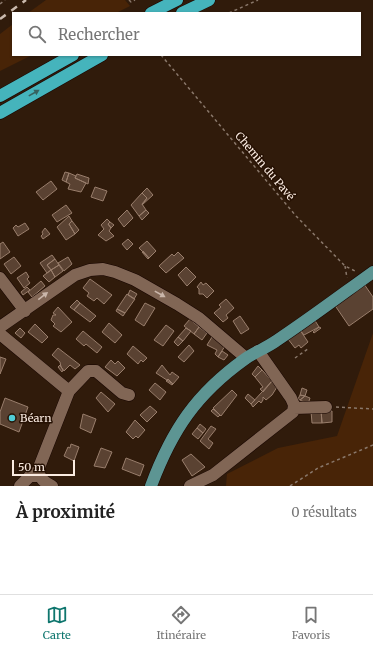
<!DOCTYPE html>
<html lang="fr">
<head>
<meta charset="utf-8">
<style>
  body { margin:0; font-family:Merriweather,serif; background:#f2f2f2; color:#222 }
  .scale { position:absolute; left:12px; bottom:10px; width:63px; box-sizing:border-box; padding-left:4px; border:2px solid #fbece2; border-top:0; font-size:11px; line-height:14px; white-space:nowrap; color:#fbece2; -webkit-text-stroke:3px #261103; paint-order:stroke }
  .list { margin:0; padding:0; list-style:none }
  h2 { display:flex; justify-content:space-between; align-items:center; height:52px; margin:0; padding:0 16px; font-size:17px }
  h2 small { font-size:13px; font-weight:400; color:#767676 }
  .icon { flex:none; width:22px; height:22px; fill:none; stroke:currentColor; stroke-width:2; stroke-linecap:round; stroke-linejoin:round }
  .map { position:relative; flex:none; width:373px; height:486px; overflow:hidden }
  .search { position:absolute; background:#fff; box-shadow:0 1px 3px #0004; left:12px; right:12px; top:12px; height:44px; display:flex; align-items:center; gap:10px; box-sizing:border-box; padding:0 14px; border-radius:0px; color:#767676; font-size:15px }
  .sheet { height:108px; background:#fff }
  nav { display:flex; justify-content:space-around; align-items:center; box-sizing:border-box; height:56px; border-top:1px solid #e0e0e0; background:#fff; font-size:11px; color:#767676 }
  nav a { display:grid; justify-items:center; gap:2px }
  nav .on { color:#0f766e }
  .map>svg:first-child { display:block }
  .green { fill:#482407 }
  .building { fill:#5a4232; stroke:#997e6c }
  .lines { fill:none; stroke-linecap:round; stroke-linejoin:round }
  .minor-casing { stroke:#170500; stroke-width:13 }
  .major-casing { stroke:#170500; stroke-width:13 }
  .highway-casing { stroke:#170500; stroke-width:13 }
  .path { stroke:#8a786b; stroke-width:1.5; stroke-dasharray:3 3; stroke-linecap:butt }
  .minor { stroke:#816655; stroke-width:12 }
  .major { stroke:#5d9593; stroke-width:12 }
  .highway { stroke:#45b4bc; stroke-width:12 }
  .rail { stroke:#cabaae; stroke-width:2.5; stroke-dasharray:7 7; stroke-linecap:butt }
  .oneway { fill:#366260 }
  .oneway2 { fill:#cab6aa }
  .poi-dot { fill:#51ccd5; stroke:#261103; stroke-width:1.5 }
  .labels { text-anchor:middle; stroke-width:3; stroke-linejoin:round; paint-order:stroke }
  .street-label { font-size:11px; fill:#fbece2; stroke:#261103 }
  .poi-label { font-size:11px; fill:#fbece2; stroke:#261103; text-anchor:start }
</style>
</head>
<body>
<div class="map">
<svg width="373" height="486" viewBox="0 0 373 486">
  <rect width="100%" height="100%" fill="#301b0b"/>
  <path class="green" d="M46,0H125L130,6L116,13H28Z
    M13,24V55H32L0,71V34Z
    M373,333V486H226L227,474L278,448L337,436Z"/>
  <path class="building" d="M65,172L69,173L66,182L62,180Z
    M69,173L76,176L75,178L86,183L81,192L68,189L70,184L66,182Z
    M77,174L89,178L88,184L75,178Z
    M51,181L57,189L43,200L36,192Z
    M95,187L107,191L103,201L91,197Z
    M147,188L153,195L142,205L147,198L142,193Z
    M142,193L147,198L142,204L146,210L139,216L131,205Z
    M66,205L72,213L57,222L52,215Z
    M127,210L133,218L124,227L118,219Z
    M146,210L149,213L142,220L139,216Z
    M69,216L72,221L69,224L75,234L66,240L57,227Z
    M107,219L110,222L108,224L111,228L109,231L114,236L106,241L98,235L104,229L101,225Z
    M72,221L79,230L75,234L69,224Z
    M110,222L114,225L111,228L108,224Z
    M25,223L29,229L18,236L13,228L16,225L18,227Z
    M45,228L50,234L43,239L41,236L43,234L42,232Z
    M128,239L133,244L127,250L122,244Z
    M147,241L156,251L149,258L139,248Z
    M3,242L10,252L0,259V244Z
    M143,251L149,258L148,259L142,252Z
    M178,252L184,258L166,273L159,266L172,254L174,256Z
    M52,255L55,259L47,265L51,270L47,273L40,263Z
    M14,257L21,266L11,274L4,264Z
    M68,257L72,264L64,271L58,263Z
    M55,259L59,265L51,270L47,265Z
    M59,265L63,271L55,277L51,270Z
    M186,267L196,277L187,286L178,275Z
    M51,270L55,277L49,282L43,276Z
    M26,272L29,277L27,279L30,283L24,288L17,278Z
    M90,279L112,295L104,304L97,298L94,301L87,296L89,293L83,288Z
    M41,281L45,286L32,297L28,292Z
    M201,282L203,285L206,283L214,291L207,298L203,294H199V289L197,287Z
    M364,284L373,297V309L349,326L334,304Z
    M27,287L30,290L23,295L21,292Z
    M130,290L137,294L134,299L128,295Z
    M127,294L135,299L125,313L117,309Z
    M226,299L234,308L226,315L228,318L223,322L214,313L221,307L219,305Z
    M77,300L80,303L74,310L70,307Z
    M80,303L96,316L90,322L74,310Z
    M145,303L155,308L144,326L135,320Z
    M58,307L72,322L61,332L53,326L55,324L51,320L53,315H56L53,313Z
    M117,309L125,313L123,316L116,311Z
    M240,316L249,329L241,334L233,321Z
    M190,319L199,327L194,334L184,326Z
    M314,319L319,327L304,335L300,330Z
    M109,323L122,335L115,343L102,332Z
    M35,324L48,337L42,343L28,332Z
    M166,325L174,331L163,346L154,340Z
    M199,327L207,333L202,340L194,334Z
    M319,327L321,328L314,333L313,332Z
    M20,328L25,333L21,338L15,333Z
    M186,328L191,331L183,341L178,337Z
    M300,330L308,342L301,348L299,345L295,348L288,339Z
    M83,331L102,347L97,353L86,344L84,346L76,339Z
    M178,337L183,341L178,346L174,342Z
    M212,337L225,346L218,357L215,354L217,350L207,345Z
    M189,345L194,351L184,362L178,357Z
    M133,346L147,358L143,362L141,360L138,364L127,354Z
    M58,348L80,365L75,369L70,365L64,371L61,367L60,362L52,355Z
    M222,351L228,355L224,360L218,357Z
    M0,357L6,359L0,374Z
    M111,360L115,364L118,361L125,368L117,376L105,367Z
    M60,365L63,370L62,372L58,367Z
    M162,365L170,375L172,372L179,377L173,384L156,373Z
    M258,366L262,370L255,377L252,374Z
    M262,370L272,381L263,392L260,389L263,387L255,377Z
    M168,379L173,384L172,385L166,381Z
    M272,381L277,387L272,395L266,400L263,397V400L261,403L259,401L253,407L251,404Z
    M155,383L166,392L160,400L149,390Z
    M302,388L307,390L305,396L300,395Z
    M232,390L237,395L221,416L213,408Z
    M101,392L115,404L108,412L96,398Z
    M248,394L255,400L251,404L245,398Z
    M300,395L305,396L300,400L298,399Z
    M305,396L310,398L308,404L300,400Z
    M5,398L28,407L19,432L0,424V412Z
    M150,406L157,412L147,422L140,415Z
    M213,409L220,415L218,417L211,411Z
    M321,410L332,411V422L322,423Z
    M321,410L322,423H312L311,411Z
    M83,414L96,419L91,433L80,428Z
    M135,420L145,430L138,438L136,436L133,439L126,432Z
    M200,424L206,429L203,433L197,428Z
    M211,426L216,429L208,439L213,443L209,449L200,441Z
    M197,428L203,433L198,439L192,434Z
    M71,444L79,447L74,461L64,456L68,447L70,448Z
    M101,448L112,452L105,468L94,466Z
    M191,454L205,467L192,476L182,460Z
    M126,458L144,465L140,476L122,469Z"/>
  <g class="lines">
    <g class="minor-casing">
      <path id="minor" d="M0,278L25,311
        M0,327L75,275L90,270L103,269L115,272L135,280L177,304L199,318L246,358
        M0,334L69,391L38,470C40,479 44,482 52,486
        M69,391L88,371H96L122,393L129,395
        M294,408L326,407
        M20,486L30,476H39
        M190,486L213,475L293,412L294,405L291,398L258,351"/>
    </g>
    <g class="major-casing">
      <path id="major" d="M151,486C172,430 196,394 245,359C255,352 266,348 276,341C309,319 341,295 373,272"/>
    </g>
    <g class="highway-casing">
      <path id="highway" d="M151,13L177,0
        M182,13L209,0
        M0,96L73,55
        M0,113L102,55"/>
    </g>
    <path class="path" d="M129,0L131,2L135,0
      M0,4L5,0
      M229,13L258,0
      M161,55L296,216L345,266L355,271
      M345,266L347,278
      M295,358L309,348
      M336,407L373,409
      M290,486L318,468L373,445"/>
    <use href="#minor" class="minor"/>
    <use href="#major" class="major"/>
    <use href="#highway" class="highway"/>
    <path class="rail" d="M0,19L26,0"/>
  </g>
  <defs><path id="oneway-solid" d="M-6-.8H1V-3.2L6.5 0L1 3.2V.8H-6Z"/></defs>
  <use class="oneway" href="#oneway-solid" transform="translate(34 93) rotate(-29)"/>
  <g class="oneway2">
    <use href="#oneway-solid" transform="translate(160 294) rotate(29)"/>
    <use href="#oneway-solid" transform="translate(43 296) rotate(-38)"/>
  </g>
  <circle class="poi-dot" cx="12" cy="418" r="4"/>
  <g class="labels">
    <g class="street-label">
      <text transform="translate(265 166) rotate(50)" y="4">Chemin du Pavé</text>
    </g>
    <g class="poi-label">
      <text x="20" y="422">Béarn</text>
    </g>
  </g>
</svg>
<div class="scale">50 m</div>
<div class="search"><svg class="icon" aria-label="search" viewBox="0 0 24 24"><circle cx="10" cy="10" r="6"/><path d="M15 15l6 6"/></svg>Rechercher</div>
</div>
<section class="sheet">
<h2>À proximité<small>0 résultats</small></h2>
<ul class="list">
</ul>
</section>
<nav>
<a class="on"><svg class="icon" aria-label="map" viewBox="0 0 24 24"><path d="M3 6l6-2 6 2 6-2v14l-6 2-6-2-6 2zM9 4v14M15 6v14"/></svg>Carte</a>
<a><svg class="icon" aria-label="directions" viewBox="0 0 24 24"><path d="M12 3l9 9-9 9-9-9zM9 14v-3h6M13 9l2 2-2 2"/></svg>Itinéraire</a>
<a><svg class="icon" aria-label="saved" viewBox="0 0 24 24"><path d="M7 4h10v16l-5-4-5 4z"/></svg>Favoris</a>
</nav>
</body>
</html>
